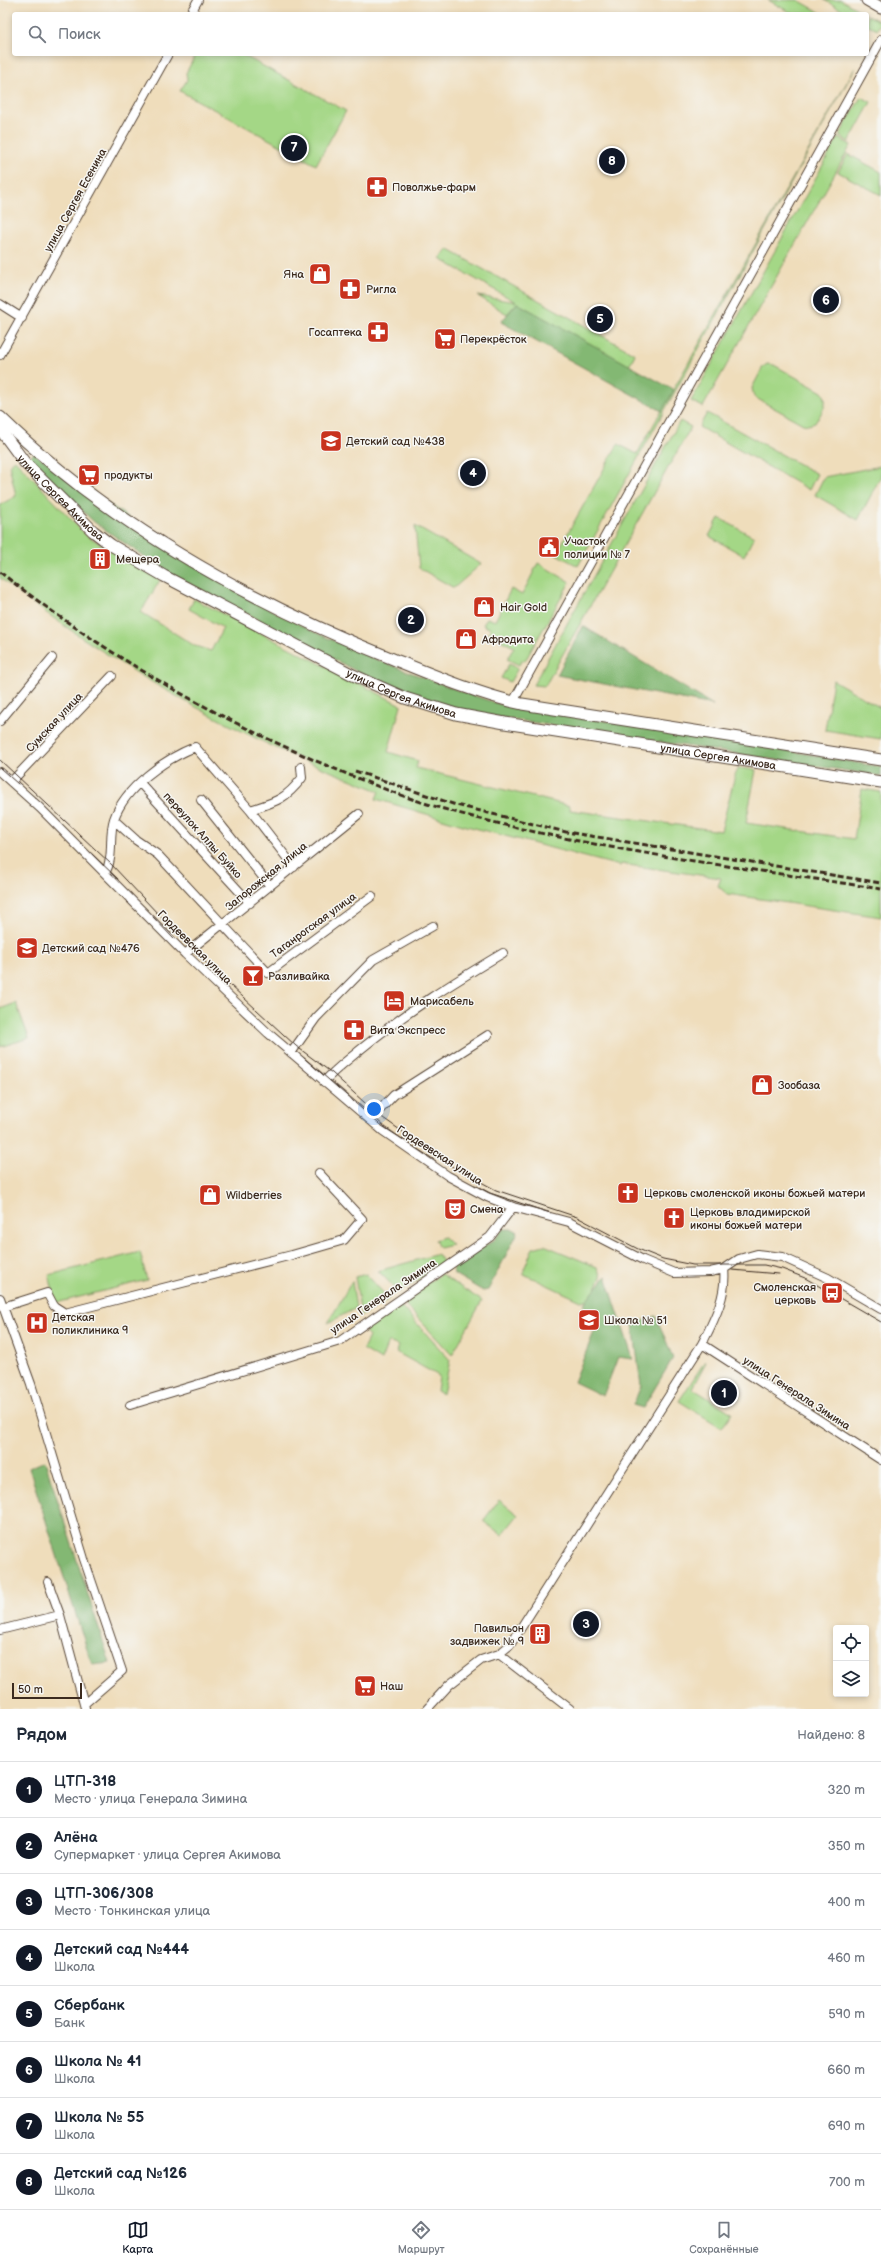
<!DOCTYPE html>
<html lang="ru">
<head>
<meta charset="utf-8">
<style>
  body { margin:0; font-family:"Balsamiq Sans",sans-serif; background:#f6f6f7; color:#1f2937 }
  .controls { position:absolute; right:12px; bottom:12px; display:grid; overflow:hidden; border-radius:4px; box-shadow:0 2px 6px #0003 }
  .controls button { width:36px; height:36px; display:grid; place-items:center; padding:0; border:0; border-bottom:1px solid #e0e1e3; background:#fff; color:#1f2937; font:20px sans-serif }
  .scale { position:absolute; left:12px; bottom:10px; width:70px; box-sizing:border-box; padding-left:4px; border:2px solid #3b2a1e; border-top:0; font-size:11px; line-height:14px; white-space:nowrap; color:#3b2a1e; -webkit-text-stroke:3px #f6f6f2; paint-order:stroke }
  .you { position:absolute; left:374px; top:1109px; width:14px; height:14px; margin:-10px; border:3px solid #fff; border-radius:50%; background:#1a73e8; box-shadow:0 0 0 6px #1a73e833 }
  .badge { display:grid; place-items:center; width:26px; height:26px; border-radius:50%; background:#111827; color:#fff; font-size:13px; font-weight:700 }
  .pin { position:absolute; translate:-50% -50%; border:2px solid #fff; box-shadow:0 1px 4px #0006 }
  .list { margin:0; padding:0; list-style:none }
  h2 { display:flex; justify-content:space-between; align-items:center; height:52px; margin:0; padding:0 16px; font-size:17px }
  h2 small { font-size:13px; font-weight:400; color:#747a83 }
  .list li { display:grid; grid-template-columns:26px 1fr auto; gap:12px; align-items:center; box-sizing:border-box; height:56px; padding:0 16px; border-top:1px solid #e0e1e3 }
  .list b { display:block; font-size:15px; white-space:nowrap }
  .list p { margin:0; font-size:13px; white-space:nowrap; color:#747a83 }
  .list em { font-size:13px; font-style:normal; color:#747a83 }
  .icon { flex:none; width:22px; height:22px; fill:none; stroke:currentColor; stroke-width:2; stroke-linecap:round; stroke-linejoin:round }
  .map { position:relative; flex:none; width:881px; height:1709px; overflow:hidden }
  .search { position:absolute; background:#fff; box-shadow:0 2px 6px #0003; left:12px; right:12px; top:12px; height:44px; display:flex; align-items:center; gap:10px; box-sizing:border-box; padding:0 14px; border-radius:4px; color:#747a83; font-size:15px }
  .sheet { height:500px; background:#fff }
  nav { display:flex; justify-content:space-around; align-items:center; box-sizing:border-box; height:56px; border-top:1px solid #e0e1e3; background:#fff; font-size:11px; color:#747a83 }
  nav a { display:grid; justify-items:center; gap:2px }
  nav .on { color:#111827 }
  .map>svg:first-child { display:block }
  .green { fill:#a4d786; stroke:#708052 }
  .forest { fill:#83b873; stroke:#5f7148 }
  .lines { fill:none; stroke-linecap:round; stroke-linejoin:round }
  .street-casing { stroke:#564536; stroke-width:10 }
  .secondary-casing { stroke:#564536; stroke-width:13 }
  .street { stroke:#fff; stroke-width:8 }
  .secondary { stroke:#fff; stroke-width:11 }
  .tram { stroke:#3b2a1e; stroke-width:1 }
  .rail { stroke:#3b2a1e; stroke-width:3; stroke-dasharray:6 3; stroke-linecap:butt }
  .labels { text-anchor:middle; stroke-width:3; stroke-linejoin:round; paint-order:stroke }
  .poi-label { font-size:11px; fill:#3b2a1e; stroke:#f6f6f2; text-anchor:start }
  .street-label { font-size:11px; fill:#3b2a1e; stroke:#f6f6f2 }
</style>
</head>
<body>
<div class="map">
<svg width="881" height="1709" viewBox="0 0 881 1709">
  <rect width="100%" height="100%" fill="#f6f6f2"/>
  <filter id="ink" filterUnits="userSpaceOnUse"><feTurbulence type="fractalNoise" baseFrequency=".025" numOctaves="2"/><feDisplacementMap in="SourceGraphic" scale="8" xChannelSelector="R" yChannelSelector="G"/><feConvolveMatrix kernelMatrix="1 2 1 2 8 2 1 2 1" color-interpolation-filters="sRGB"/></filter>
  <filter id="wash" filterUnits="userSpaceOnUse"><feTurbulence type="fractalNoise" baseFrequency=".012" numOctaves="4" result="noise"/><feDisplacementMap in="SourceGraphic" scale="16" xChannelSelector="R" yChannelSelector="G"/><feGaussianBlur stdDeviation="0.9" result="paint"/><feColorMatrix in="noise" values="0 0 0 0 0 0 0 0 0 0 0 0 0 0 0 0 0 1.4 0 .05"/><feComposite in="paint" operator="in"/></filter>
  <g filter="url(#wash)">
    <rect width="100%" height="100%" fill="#efddbb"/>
    <path class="green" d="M768,0H798L823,14H793Z
      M824,0H841L866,14H849Z
      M867,15L881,22L877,30L867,24Z
      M196,54H241L346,111L316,165L180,91L187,80L186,73Z
      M855,68L578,566L556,554L618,444L637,454Z
      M861,97L871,102L849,142L839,136Z
      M838,138L851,145L703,407L691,401Z
      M848,154L881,172V195L838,172Z
      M447,249L635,354L629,366L517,303L507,314L478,296L516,302L440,259Z
      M767,364L774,365L822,392C830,403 821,413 815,423L808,425L803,424L754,397L752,388L763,367Z
      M707,413L817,474L809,490L699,427Z
      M680,421L691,427L545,686L533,685Z
      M15,460L86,535L160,580L141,612L195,646L211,651L223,628L189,609L194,599L401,705L388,752L418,761L416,768L570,806V810L721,831L735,775L739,768L756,770L746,823L854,839L862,789L881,792V917L727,894L718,886L721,878L621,864L620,866L463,825L376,799L379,791C343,776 305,762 270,745C174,699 84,644 0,578V505L16,496L9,465Z
      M881,466V476L858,520L815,495L824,477Z
      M719,518L754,537L744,556L709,536Z
      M415,526L481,564L454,588L419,568Z
      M538,563L570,582L525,661L522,660L519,665L507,659L514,647L488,634L491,629L483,625L487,618L495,621L511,589L522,595Z
      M509,664L518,668L510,682L501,678Z
      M833,680L881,708V739L825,730Z
      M16,1003L29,1038L0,1047V1009Z
      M444,1237L452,1245L439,1248L435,1240Z
      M544,1245L597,1267L601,1277L591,1299L581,1301L524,1274V1269L533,1248Z
      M140,1252L147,1280L56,1303L49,1275Z
      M438,1254L444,1263L399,1292L378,1271Z
      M366,1274L389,1299L361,1316L355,1277Z
      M441,1274L482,1301L452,1355L402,1301Z
      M352,1281L356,1308L328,1323Z
      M398,1303L450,1360L443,1394L437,1391L439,1376L396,1352L399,1346L388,1342L381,1360L363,1349L369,1337L363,1328Z
      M705,1361L706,1362L692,1388L732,1413L722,1428L679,1401Z
      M499,1500L518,1515L502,1535L483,1521Z"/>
    <path class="forest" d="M517,303L674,390L662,411L501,322Z
      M34,453L241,594L312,631L375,659L457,690L502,705L704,736L881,767V776L498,717L457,709L414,696L360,673L165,571L94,522L28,459Z
      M583,626L713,705L557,675Z
      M503,1229H513L518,1232L488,1290L483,1291L454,1274L452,1268L494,1240Z
      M606,1276L633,1359L618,1357L603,1396L574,1382L600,1317L583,1305Z
      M656,1316L673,1358L643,1408L633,1405L641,1386L633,1324Z
      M45,1461L110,1663L92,1665L29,1468Z"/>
  </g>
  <g filter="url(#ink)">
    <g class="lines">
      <g class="street-casing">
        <path id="street" d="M190,14L198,0
          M0,304L22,318
          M0,355L168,54
          M513,702L881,40
          M0,721L52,658
          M0,772L40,808L185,954L268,1033L383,1131L448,1176L487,1197L513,1207L569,1222L643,1260L674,1273L710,1272L724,1269L739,1259L757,1254L782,1257L828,1278L881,1309
          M11,782L112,676
          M140,783L250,903
          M201,800L270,886
          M250,810C275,802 285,800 302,778L301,767
          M114,820L136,840L158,855L268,973L372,896
          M105,873C115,856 108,837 114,819C125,787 165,759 195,747L250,810L294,867
          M185,954L359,814
          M291,1053L316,1018L373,960L433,926
          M324,1082C335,1069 348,1060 361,1049C406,1012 454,982 503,953
          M370,1120L394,1095L488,1035
          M0,1298L31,1384L84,1559L122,1671L84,1704
          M3,1307L47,1293L54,1306L65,1313L292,1255L344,1240L362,1219L319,1173
          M702,1344L881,1460
          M130,1405L340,1341L490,1237L513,1207
          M48,1582L60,1615L85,1708
          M0,1630L60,1615
          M499,1654L570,1709
          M427,1709L449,1685L481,1660L499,1654L510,1645L702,1344C714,1320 727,1296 724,1269"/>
      </g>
      <g class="secondary-casing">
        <g id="secondary">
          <path d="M867,0L881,8"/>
          <path d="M0,417C111,525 250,602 393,659C435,676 478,694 522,704L881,760"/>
          <path id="s1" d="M0,429L25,463L93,531L111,545L164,576L353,675L405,698L456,714L505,723L881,782"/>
        </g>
      </g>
      <use href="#street" class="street"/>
      <use href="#secondary" class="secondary"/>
      <path class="tram" d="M0,760L111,864L191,949L296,1046L332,1073L376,1113L451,1166L496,1190L577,1217L638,1249L663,1259L693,1265H764L782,1269L805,1278L881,1322
        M0,768L18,784
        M92,854L118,879
        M153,917L174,939
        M304,1058L379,1124L436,1161
        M475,1185L490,1193L550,1213
        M732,1270L779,1274"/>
      <path class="rail" d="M0,572C100,651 211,716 328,766C366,782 405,798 444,809C587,850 735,866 881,889
        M355,771L456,805L566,832L881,883"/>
    </g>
  </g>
  <defs>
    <g id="pharmacy-square" transform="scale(1.15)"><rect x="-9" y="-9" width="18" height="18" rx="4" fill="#c8321e" stroke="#f6f6f2"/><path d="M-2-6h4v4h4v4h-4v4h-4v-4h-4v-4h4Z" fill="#fff"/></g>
    <g id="shop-square" transform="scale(1.15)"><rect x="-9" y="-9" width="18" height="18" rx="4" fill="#c8321e" stroke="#f6f6f2"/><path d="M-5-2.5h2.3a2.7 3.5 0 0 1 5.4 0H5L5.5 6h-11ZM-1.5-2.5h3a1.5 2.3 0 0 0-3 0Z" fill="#fff"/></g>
    <g id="supermarket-square" transform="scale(1.15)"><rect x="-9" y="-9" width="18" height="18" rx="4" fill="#c8321e" stroke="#f6f6f2"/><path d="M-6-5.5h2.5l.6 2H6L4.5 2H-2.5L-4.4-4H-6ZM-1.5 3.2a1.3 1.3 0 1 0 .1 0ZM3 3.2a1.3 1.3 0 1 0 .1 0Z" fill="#fff"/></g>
    <g id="school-square" transform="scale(1.15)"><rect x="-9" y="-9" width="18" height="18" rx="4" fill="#c8321e" stroke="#f6f6f2"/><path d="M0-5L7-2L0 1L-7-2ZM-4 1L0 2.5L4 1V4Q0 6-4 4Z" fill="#fff"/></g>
    <g id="civic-square" transform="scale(1.15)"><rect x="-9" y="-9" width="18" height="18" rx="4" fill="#c8321e" stroke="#f6f6f2"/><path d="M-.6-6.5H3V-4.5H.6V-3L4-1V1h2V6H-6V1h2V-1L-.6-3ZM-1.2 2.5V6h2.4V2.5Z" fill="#fff"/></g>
    <g id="building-square" transform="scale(1.15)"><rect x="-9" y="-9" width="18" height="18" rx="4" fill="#c8321e" stroke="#f6f6f2"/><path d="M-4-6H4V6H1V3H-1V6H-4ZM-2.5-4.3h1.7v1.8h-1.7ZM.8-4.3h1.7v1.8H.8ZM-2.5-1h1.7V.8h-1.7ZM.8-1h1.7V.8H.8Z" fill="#fff"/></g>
    <g id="bar-square" transform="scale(1.15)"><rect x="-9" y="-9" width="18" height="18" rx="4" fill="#c8321e" stroke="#f6f6f2"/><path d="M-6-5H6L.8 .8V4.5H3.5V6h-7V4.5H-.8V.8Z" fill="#fff"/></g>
    <g id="hotel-square" transform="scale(1.15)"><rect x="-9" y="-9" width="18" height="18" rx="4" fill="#c8321e" stroke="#f6f6f2"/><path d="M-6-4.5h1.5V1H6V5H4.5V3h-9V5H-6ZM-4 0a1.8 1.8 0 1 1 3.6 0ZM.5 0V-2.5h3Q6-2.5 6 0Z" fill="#fff"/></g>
    <g id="church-square" transform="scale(1.15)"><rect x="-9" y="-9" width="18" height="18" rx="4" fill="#c8321e" stroke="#f6f6f2"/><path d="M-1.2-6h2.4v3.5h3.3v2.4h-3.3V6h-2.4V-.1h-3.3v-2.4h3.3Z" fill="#fff"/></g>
    <g id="theatre-square" transform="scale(1.15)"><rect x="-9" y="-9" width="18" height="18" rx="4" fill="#c8321e" stroke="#f6f6f2"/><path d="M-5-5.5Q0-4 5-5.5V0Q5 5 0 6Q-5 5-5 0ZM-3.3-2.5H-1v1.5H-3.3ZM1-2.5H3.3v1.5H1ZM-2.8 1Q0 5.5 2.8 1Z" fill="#fff"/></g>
    <g id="bus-square" transform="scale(1.15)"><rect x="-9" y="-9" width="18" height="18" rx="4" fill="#c8321e" stroke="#f6f6f2"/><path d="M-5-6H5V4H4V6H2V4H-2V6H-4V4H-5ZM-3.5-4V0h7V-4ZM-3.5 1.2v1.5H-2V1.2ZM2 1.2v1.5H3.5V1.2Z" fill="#fff"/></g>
    <g id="hospital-square" transform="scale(1.15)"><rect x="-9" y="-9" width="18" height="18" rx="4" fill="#c8321e" stroke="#f6f6f2"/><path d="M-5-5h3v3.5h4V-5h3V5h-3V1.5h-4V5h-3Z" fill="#fff"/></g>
  </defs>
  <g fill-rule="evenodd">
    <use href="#pharmacy-square" x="377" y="187"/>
    <use href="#shop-square" x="320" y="274"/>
    <use href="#pharmacy-square" x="350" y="289"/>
    <use href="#pharmacy-square" x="378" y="332"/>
    <use href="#supermarket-square" x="445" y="339"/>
    <use href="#school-square" x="331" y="441"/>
    <use href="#supermarket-square" x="89" y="475"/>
    <use href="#civic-square" x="549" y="547"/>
    <use href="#building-square" x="100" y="559"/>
    <use href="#shop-square" x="484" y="607"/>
    <use href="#shop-square" x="466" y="639"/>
    <use href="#school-square" x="27" y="948"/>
    <use href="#bar-square" x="253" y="976"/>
    <use href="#hotel-square" x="394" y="1001"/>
    <use href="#pharmacy-square" x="354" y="1030"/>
    <use href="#shop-square" x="762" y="1085"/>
    <use href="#church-square" x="628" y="1193"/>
    <use href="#shop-square" x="210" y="1195"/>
    <use href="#theatre-square" x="455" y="1209"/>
    <use href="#church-square" x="674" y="1218"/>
    <use href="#bus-square" x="832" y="1293"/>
    <use href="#school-square" x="589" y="1320"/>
    <use href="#hospital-square" x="37" y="1323"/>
    <use href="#building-square" x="540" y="1634"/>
    <use href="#supermarket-square" x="365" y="1686"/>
  </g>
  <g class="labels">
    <g class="poi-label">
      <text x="392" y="191">Поволжье-фарм</text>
      <text x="304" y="278" text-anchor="end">Яна</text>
      <text x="366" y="293">Ригла</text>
      <text x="362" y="336" text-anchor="end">Госаптека</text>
      <text x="460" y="343">Перекрёсток</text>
      <text x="346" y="445">Детский сад №438</text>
      <text x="104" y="479">продукты</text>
      <text x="564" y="545">Участок<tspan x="564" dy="13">полиции № 7</tspan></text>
      <text x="116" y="563">Мещера</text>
      <text x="500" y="611">Hair Gold</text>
      <text x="482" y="643">Афродита</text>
      <text x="42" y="952">Детский сад №476</text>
      <text x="268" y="980">Разливайка</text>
      <text x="410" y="1005">Марисабель</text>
      <text x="370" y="1034">Вита Экспресс</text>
      <text x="778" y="1089">Зообаза</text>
      <text x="644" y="1197">Церковь смоленской иконы божьей матери</text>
      <text x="226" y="1199">Wildberries</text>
      <text x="470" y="1213">Смена</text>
      <text x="690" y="1216">Церковь владимирской<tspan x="690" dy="13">иконы божьей матери</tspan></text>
      <text x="816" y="1291" text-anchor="end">Смоленская<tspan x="816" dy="13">церковь</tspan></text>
      <text x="52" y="1321">Детская<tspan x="52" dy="13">поликлиника 9</tspan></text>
      <text x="604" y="1324">Школа № 51</text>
      <text x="524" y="1632" text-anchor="end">Павильон<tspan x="524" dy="13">задвижек № 9</tspan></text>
      <text x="380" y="1690">Наш</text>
    </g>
    <g class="street-label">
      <text transform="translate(75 200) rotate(-61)" y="4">улица Сергея Есенина</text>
      <text dy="4" stroke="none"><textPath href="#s1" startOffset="92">улица Сергея Акимова</textPath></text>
      <text dy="4" stroke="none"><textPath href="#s1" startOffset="488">улица Сергея Акимова</textPath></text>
      <text transform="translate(54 722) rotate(-47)" y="4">Сумская улица</text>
      <text dy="4" stroke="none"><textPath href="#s1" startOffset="812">улица Сергея Акимова</textPath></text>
      <text transform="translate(203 835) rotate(48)" y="4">переулок Аллы Буйко</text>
      <text transform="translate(266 876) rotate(-39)" y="4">Запорожская улица</text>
      <text transform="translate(313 925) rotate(-36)" y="4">Таганрогская улица</text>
      <text transform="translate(195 947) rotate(45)" y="4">Гордеевская улица</text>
      <text transform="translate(440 1155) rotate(33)" y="4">Гордеевская улица</text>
      <text transform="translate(383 1296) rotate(-34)" y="4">улица Генерала Зимина</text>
      <text transform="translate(797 1393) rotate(33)" y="4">улица Генерала Зимина</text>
    </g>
  </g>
</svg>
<div class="controls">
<button><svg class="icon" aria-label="locate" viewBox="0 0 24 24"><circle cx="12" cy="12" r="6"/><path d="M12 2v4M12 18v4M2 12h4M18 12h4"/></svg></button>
<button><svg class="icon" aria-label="layers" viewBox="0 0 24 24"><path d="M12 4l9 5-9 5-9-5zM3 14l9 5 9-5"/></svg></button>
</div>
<div class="scale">50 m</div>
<div class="you"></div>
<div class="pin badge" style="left:724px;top:1393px">1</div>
<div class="pin badge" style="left:411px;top:620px">2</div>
<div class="pin badge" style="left:586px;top:1624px">3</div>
<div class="pin badge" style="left:473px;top:473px">4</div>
<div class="pin badge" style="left:600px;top:319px">5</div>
<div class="pin badge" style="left:826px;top:300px">6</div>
<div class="pin badge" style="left:294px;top:148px">7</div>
<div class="pin badge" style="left:612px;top:161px">8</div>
<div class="search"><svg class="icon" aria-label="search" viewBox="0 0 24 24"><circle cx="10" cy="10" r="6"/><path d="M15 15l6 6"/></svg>Поиск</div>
</div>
<section class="sheet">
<h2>Рядом<small>Найдено: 8</small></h2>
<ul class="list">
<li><span class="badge">1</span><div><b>ЦТП-318</b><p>Место · улица Генерала Зимина</p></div><em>320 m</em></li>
<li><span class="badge">2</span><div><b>Алёна</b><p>Супермаркет · улица Сергея Акимова</p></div><em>350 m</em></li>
<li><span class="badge">3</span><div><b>ЦТП-306/308</b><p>Место · Тонкинская улица</p></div><em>400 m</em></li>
<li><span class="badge">4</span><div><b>Детский сад №444</b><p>Школа</p></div><em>460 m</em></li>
<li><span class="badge">5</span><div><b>Сбербанк</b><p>Банк</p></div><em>590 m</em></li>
<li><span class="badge">6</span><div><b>Школа № 41</b><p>Школа</p></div><em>660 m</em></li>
<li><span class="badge">7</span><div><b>Школа № 55</b><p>Школа</p></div><em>690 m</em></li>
<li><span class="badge">8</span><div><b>Детский сад №126</b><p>Школа</p></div><em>700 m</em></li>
</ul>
</section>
<nav>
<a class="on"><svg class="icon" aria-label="map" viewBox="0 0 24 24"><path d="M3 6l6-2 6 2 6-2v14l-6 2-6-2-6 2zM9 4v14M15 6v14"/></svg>Карта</a>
<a><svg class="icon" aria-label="directions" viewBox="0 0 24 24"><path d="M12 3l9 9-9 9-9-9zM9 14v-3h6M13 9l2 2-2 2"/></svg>Маршрут</a>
<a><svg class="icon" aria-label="saved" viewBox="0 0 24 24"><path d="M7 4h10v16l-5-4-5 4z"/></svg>Сохранённые</a>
</nav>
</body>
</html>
